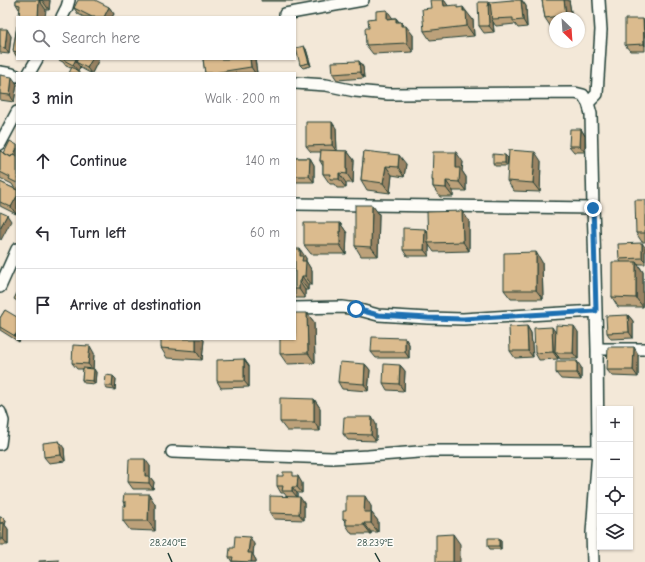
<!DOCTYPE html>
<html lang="en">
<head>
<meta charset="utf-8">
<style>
  body { margin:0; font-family:"Comic Neue",sans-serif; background:#f2f2f3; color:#2b2b33 }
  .controls { position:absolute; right:12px; bottom:12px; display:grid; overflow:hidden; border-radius:0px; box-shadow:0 1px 3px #0004 }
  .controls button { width:36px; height:36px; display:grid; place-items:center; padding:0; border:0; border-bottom:1px solid #e1e1e2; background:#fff; color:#2b2b33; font:20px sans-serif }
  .compass { position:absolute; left:549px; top:12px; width:36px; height:36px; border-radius:50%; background:#fff; box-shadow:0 1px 3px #0004; rotate:155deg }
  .stop { position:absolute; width:12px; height:12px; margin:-9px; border:3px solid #1f6fb2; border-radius:50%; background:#fff }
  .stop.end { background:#1f6fb2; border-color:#fff; box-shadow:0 1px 4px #0008 }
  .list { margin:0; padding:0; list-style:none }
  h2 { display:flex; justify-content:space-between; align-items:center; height:52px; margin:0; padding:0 16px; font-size:17px }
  h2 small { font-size:13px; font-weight:400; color:#7c7c81 }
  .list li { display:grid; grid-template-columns:26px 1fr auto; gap:12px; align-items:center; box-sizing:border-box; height:72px; padding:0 16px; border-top:1px solid #e1e1e2 }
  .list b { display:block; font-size:15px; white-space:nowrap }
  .list em { font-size:13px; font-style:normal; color:#7c7c81 }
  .icon { flex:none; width:22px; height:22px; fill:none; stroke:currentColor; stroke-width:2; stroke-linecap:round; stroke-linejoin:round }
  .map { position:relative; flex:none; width:645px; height:562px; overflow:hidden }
  .search { position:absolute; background:#fff; box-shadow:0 1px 3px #0004; left:16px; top:16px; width:280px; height:44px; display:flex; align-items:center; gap:10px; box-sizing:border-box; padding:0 14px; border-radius:0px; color:#7c7c81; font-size:15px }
  .panel { position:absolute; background:#fff; box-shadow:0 1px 3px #0004; left:16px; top:72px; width:280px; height:268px; border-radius:0px }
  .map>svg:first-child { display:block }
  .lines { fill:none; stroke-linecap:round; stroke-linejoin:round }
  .street-casing { stroke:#1f3d34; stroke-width:14 }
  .street { stroke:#fdfcf7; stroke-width:11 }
  .wall { fill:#bca17a; stroke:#1f3d34 }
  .shaded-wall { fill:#998363; stroke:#1f3d34 }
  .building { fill:#dbbb8e; stroke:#1f3d34 }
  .route { stroke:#1f6fb2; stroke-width:5 }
  .ticks { fill:none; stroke:#1f3d34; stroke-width:1.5 }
  .ticks-label { font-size:10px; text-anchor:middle; fill:#1f3d34; stroke:#fdfcf7; stroke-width:3; stroke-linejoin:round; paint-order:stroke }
</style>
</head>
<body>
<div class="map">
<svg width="645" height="562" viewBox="0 0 645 562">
  <rect width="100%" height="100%" fill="#f3e8d8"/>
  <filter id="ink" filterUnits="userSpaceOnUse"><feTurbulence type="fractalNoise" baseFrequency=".025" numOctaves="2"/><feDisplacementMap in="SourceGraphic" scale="8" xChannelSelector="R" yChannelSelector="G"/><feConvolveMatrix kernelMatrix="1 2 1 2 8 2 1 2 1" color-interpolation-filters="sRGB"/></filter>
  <g filter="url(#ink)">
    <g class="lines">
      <g class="street-casing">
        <path id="street" d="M285,14L363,0
          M62,17L67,7L69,0
          M0,72L12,74L17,76
          M29,73L37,59
          M295,83L326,85L355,91L388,94L575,93L583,95L588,103L591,114L593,208
          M588,103L597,94L601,30L599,0
          M0,144L17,112
          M295,204L593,208L594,234L597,349
          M0,287L17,249
          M295,308L342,307L356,309L378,315L428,318L463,319L596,311
          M0,412L3,421L0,444
          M172,452L332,458L368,456L431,451H598
          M593,562L592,533L598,451L597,349H645"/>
      </g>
      <use href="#street" class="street"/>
    </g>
    <path class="wall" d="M16,0H50L49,10L19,9L16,4Z
      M261,0H311V1H261Z
      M444,0L448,6L458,8L465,11L473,20L474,36L430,40L424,31L431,8Z
      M512,0H522L526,6L527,27L518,28L515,24L496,26L493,22L494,32L484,33L479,26L488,2L490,5Z
      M542,0H569L572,18H555V27H551L545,18Z
      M109,7L114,14L112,17H84L78,14L74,8Z
      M393,18H396L399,22H401L403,26L413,35V52L373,54L366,45L369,28Z
      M645,22V51H630L625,45Z
      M17,26V57L13,51Z
      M0,29L11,36L9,54L0,53Z
      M306,49L311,66L303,68L300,65Z
      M57,59H97L98,61L92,73H90L81,68L80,67L78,71L71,68L66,66L63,62Z
      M203,59H255L257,73H205Z
      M359,61L363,67L364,78L337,80L333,74Z
      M0,75L17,84L14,102L0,100Z
      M336,128L337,151H347L354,160L353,183H346V188H337L334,184H330L323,174V166L320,161L321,152H311L306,146Z
      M581,129L585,136V152H574L569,146Z
      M17,145V190L15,189L12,184L0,178V151L4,153Z
      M364,151L406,164L404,177L392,175L390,193L367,190L361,180Z
      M505,155L508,158L507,166H495L493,163Z
      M295,158H310L314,165V182H295Z
      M541,161L540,192L514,191L507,181Z
      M463,162L462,171L466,177V191H453V197H440L433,187V182L432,180Z
      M0,182L17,190V211L16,214L0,206Z
      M645,200V242H642L636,233Z
      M372,205L379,214L378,256H361L355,246Z
      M462,211L469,221V251L434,252L429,245V256H407L403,250L427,232Z
      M340,223L347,233L346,254H311L304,245Z
      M645,247V264H638L643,272V307H618L612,297L621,262L619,259Z
      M295,249L306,258V261L312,271V285H308V290H305V298H295Z
      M542,262L543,299H511L504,290Z
      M5,310L19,342L0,330V318Z
      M307,313L314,322L315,363L287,364L280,354Z
      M628,315L633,321V338L611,339L607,333Z
      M527,326L531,333L533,357L515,358L510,351Z
      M555,332H578V359H560L558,356V359L539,360L535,353Z
      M405,338L409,344V358H376L371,352Z
      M204,340L202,360L167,358L161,348Z
      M94,353L93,369L96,372L95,384L84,383L82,380L83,369H77L72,363Z
      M638,354V377L612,376L607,370Z
      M244,359L249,366V387L221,388L217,381Z
      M365,364L370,370L368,391L342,389L338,382Z
      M400,365L405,371L404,391L387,390L383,383Z
      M581,367V380L561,379L556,373Z
      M113,376L116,379L115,390L107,389L105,386Z
      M314,399L320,408V431H287L280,422Z
      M376,424V441L348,440L343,434Z
      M64,448L65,461L49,463L44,457Z
      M150,466V477L154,482L153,489H133L128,482Z
      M296,476L302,483V493H297V497L304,503V520L274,519L270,513L287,497L284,493H281L277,486Z
      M123,502L155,504V531L130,530L123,521L126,506Z
      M371,506V512L378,521V532H371V534H352L346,525V522L343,519L346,511Z
      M0,517L4,518L6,521L5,525L8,529V545H0Z
      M501,541V549H490L488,546Z
      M254,544L253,555L256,560V562H232L229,557L234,548Z"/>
    <path class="shaded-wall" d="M39,0L46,10L45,17H38Z
      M42,0H50L49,10Z
      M443,0H444L450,8L444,6Z
      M521,0L526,6L527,27L523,20Z
      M564,0H569L572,18H568L566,15Z
      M488,2L492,8V19L493,22L494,32L489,26Z
      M109,7L114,14L112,17H104Z
      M463,7L473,20L474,36L467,26Z
      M387,10L394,20L387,19Z
      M396,18L401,25V22L406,30V26L413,35V52L407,43L396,22Z
      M643,19L645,22V46L644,44Z
      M7,29L11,36L9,54L5,48Z
      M304,46L306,49L311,66L309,63Z
      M76,59H83L76,62L80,67L78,71L73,65Z
      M92,59H97L98,61L92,73H91L87,68Z
      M250,59H255L257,73H255L251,67Z
      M359,61L363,67L364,78L360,72Z
      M12,77L17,84L14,102L10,95Z
      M332,122L336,128L337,152L332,145Z
      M581,129L585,136V152L580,146Z
      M17,148V156L12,158Z
      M347,151L354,160L353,183L347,174Z
      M456,152L463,162L462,171L466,177V191L459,182L456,168Z
      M535,152L541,161L540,192L533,183Z
      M399,155L406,164L404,177L398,167Z
      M505,155L508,158L507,166L505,163Z
      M310,158L314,165V182L309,176Z
      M386,166L392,175L390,193L383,183Z
      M339,173L346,183V188L339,179Z
      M446,181L453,191V197L446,188Z
      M17,196V211L16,214L11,207Z
      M372,205L379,214L378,256L371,247Z
      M462,211L469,221V251L463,242Z
      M7,215L11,221L1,240L0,239V228Z
      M340,223L347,233L346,254L340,245Z
      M425,229L429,235L428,243L429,245V256L424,250Z
      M642,243L645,247V261L642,258Z
      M300,249L306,258V261L312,271V285L305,276L302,261L300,256Z
      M536,252L542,262L543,299L536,290Z
      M636,262L643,272V307L636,298Z
      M302,276L308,285V290L301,281Z
      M299,281L305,290V298L299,289Z
      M307,313L314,322L315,363L308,353Z
      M628,315L633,321V338L629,332Z
      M527,326L531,333L533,357L528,351Z
      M574,326L578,332V359L573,353Z
      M552,327L556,333L555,353L558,356V359L553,352Z
      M17,332V339H21L19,342L15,336Z
      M405,338L409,344V358L405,352Z
      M196,339H202L204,340L202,360L196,351Z
      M90,346L94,353L93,370L88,364Z
      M634,347L638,354V377L633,370Z
      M244,359L249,366V387L244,381Z
      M577,361L581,367V380L577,373Z
      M365,364L370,370L368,391L364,384Z
      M400,365L405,371L404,391L399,384Z
      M94,369L96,372L95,384L93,381Z
      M113,376L116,379L115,390L112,386Z
      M314,399L320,408V431L314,422Z
      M372,417L376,424V441L371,435Z
      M59,441L64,448L65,461L61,455Z
      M145,459L150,466V477L154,482L153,489L149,483L145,476Z
      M298,476L302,483V493L297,487Z
      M292,487L297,493V497L292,491Z
      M149,494L155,504V531L148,521Z
      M365,496L371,506V521L364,512Z
      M300,497L304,503V520L299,514Z
      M371,512L378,521V532L371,523Z
      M4,518L6,521L5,525L8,529V545L3,539V523Z
      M364,523L371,532V534L364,525Z
      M453,534L460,544V562H453Z
      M250,537L254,544L253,555L256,560V562H251L248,553Z
      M499,538L501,541V549L499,546Z"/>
    <path class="building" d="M16,0H42H39L38,17H19L20,5L16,4Z
      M78,0H95L109,7L104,17H92L74,8Z
      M430,0H443L444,6L457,5V8L463,7V11H466L467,26L424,31L422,9L431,8Z
      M512,0H521L523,20L513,21V18L492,19L490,2Z
      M542,0H564L566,15L545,18Z
      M478,2H488L489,26H479Z
      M387,10V19L396,18V22H401V26H406L407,43L366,45L365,28H369L368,19L376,18V11Z
      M625,19H643L644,44L625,45Z
      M17,26V52L13,51Z
      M0,29H7L5,48L0,47Z
      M304,46L309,63L300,65L296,48Z
      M62,59H76L73,65Z
      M78,59H92L87,68L76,62Z
      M203,59H250L251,67L213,73H205Z
      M359,61L360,72L333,74L332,62Z
      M72,67L79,72V73H69Z
      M0,75L12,77L10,95L0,94Z
      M306,122H332V145L306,146Z
      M570,129H581L580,146H569Z
      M10,141L17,145V148L14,154H13L11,157L4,153Z
      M321,150L347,151V174L339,173V179H330L331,174H323V161H320Z
      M509,150L535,152L533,183L507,181Z
      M0,151L11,157L13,154L17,156V183L9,179L10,177L0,172Z
      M364,151L399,155L398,167L386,166L383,183L361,180Z
      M433,152H456V168H460L459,182L446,181V188L433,187V180H432Z
      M493,154L505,155V163H493Z
      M295,158H310L309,176H295Z
      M0,182L17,190V196L11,207L0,202Z
      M635,200H645V233H636Z
      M355,205H372L371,247L355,246Z
      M462,211L463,242L428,243L427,212Z
      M0,212L7,215L0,228Z
      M304,223H340V245H304Z
      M403,228L425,229L424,250H403Z
      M642,243V258L619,259L618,244Z
      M295,249H300V256H303L302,261H306L305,276H302L301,281H299V289H295Z
      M536,252V290H504V253Z
      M612,262H636V298L612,297Z
      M17,293V301L14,299Z
      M5,310L17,317V332L15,336L0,327V318Z
      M295,313H307L308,353L280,354V339H295Z
      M628,315L629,332L607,333L606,316Z
      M556,325L574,326L573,353H555Z
      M527,326L528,351H510L509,327Z
      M552,327L553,352L535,353L534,328Z
      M372,337L405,338V352H371Z
      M161,339H196V351L161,348Z
      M73,345L90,346L88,364L72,363Z
      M608,347H634L633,370H607Z
      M244,359V381H217V360Z
      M556,361H577V373H556Z
      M340,362L365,364L364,384L338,382Z
      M384,364L400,365L399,384L383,383Z
      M83,368L94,369L93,381L82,380Z
      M106,375L113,376L112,386H105Z
      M280,398L314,399V422H280Z
      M344,417H372L371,435L343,434Z
      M59,441L61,455L44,457L43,443Z
      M129,459H145V476H149V483L128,482Z
      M283,472H293V476H298L297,487H292V491H282L283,486H277V476H283Z
      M124,494H149L148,521H123V506H126V502H123Z
      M270,496L300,497L299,514L270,513Z
      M346,496H365L364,512H371V523H364V525H346V519H343V511H346Z
      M0,517L4,518L3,523H0Z
      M0,523H4L3,539H0Z
      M453,534V562H436V535Z
      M235,536L250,537L248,553H252L251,562L232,561L233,557H229L230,548H234Z
      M488,538H499V546H488Z
      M59,560V562H39V561Z"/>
  </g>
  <g class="lines" filter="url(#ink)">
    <path class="route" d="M356,309L378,315L428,318L463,319L596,311L594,234L593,208"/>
  </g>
  <path class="ticks" d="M168,553L172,562M375,553L380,562"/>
  <g class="ticks-label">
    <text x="168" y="546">28.240°E</text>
    <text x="375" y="546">28.239°E</text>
  </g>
</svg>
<div class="controls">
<button>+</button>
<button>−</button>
<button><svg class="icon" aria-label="locate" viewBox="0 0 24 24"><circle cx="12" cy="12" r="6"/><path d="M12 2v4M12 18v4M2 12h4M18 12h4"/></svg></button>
<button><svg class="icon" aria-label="layers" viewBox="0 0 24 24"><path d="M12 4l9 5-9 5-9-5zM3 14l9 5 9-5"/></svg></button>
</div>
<svg class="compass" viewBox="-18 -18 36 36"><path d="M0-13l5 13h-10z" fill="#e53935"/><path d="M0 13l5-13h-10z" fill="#7c7c81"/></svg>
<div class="stop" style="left:356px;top:309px"></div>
<div class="stop end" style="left:593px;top:208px"></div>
<div class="search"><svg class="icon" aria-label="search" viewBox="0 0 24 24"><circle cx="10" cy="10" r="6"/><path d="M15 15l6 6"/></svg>Search here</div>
<section class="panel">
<h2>3 min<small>Walk · 200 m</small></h2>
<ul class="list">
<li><svg class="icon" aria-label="ahead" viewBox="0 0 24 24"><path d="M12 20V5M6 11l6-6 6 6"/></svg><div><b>Continue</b></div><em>140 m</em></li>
<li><svg class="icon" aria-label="left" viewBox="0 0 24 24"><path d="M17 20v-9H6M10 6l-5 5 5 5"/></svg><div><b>Turn left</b></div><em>60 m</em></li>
<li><svg class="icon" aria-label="arrive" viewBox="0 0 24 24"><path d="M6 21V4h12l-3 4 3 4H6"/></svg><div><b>Arrive at destination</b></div></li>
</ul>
</section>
</div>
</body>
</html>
